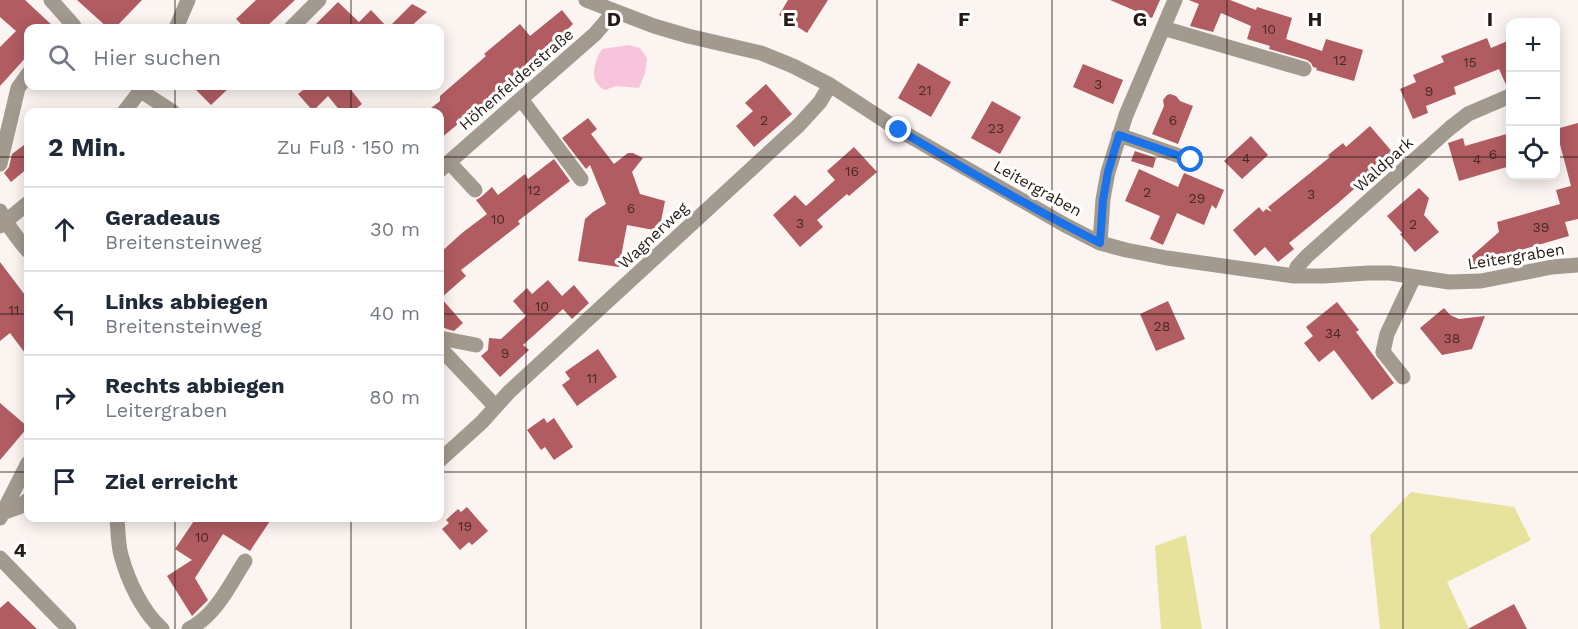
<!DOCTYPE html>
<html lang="de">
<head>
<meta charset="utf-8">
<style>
  body { margin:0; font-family:"Work Sans",sans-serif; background:#f6f6f7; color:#1f2937 }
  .controls { position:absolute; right:18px; top:18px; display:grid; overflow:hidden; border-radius:12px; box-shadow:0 3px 15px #0003 }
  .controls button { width:54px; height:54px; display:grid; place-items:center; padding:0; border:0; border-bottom:2px solid #e0e1e3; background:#fff; color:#1f2937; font:30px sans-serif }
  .stop { position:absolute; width:18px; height:18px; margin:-14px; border:4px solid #1a73e8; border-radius:50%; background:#fff }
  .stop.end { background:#1a73e8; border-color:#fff; box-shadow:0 2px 6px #0008 }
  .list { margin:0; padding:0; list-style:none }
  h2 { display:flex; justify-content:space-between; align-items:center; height:78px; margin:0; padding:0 24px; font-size:26px }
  h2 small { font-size:20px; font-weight:400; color:#747a83 }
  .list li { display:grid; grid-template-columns:39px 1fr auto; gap:18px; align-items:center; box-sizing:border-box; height:84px; padding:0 24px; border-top:2px solid #e0e1e3 }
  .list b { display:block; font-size:22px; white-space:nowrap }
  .list p { margin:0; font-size:20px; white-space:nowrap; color:#747a83 }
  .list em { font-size:20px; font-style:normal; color:#747a83 }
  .icon { flex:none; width:33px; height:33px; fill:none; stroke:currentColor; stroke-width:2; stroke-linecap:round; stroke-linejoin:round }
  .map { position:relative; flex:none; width:1578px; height:629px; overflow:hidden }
  .search { position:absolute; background:#fff; box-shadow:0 3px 15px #0003; left:24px; top:24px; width:420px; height:66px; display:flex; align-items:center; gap:15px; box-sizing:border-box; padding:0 21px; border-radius:12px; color:#747a83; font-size:22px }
  .panel { position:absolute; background:#fff; box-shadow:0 3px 15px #0003; left:24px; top:108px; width:420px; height:414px; border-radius:12px }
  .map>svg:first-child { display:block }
  .green { fill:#e7e29c }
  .water { fill:#f7c4dc }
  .building { fill:#b05c61 }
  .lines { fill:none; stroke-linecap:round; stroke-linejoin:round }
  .minor { stroke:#a39a8f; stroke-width:15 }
  .route { stroke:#1a73e8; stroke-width:8 }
  .grid { fill:none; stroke:#261a15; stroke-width:1.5; stroke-opacity:0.55 }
  .labels { text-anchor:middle; stroke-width:6; stroke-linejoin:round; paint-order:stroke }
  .number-label { font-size:14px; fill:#482a28 }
  .street-label { font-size:16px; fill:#261a15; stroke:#fff }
  .grid-label { font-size:20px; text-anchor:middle; font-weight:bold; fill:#261a15; stroke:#fff; stroke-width:6; stroke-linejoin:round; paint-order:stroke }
</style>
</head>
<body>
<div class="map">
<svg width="1578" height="629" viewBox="0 0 1578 629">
  <rect width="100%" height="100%" fill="#fbf4f1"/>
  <path class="green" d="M1411,492L1514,507L1531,540L1447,582L1469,629H1380L1370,535Z
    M1186,535L1202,629H1161L1155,546Z"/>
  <path class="water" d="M629,45L640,48L647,58L645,73L639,88L616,86L605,90C588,82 594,62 602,49Z"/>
  <path class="building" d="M0,0H25L55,28H28V55L0,86V47L16,31L0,17Z
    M77,0H142L115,28H108Z
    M256,0H295L265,28H245L236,19Z
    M788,0H828L807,33L779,15Z
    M1110,0H1160L1152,18Z
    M1189,0H1230L1256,10L1257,7L1292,18L1286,39L1322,51L1326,39L1363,50L1354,81L1316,70L1317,68L1313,67L1311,63L1307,60L1269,49L1270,46L1247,39L1251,26L1221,13L1213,32L1190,26L1199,4Z
    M338,2L359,22L371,10L388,28L412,4L427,12L409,28H312Z
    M562,10L573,24L568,29L569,30L506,82L507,84L466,119L465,118L440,139V112H426L440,101V96L486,56L484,54L520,24L530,36Z
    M1487,38L1491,48L1510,40V86L1507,87L1499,69L1454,87L1456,94L1426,106L1428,113L1413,119L1400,89L1416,82L1413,75L1444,62L1441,56Z
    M918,63L951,82L931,117L898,98Z
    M1083,64L1123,80L1113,104L1073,87Z
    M766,84L792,114L754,147L736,126L753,111L745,103Z
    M192,86H231L211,105Z
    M308,86H348L362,104L352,112H341L328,96L313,111L298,94Z
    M1170,94L1176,96L1180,101L1193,106L1178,144L1152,134L1164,106L1163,100L1167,95Z
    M992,101L1021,117L1000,154L971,138Z
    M588,118L597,129L591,134L614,164L628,153H633L643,158L632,172L640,194L665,201L659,231L627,225L619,267L578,261L585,219L593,212L606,204L590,165L586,169L562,138Z
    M1578,123V219L1565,222L1569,236L1493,258L1477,271H1475L1466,261L1499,232L1497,222L1560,204L1556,190L1571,186L1556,129Z
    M1370,126L1394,154L1337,204L1289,243L1294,249L1278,262L1265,247L1255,256L1233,230L1259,207L1263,212L1266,209L1272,212L1268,207L1330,157L1328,155L1343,143L1346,147Z
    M1510,133V166L1459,181L1448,143L1463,138L1465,146Z
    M1251,136L1268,155L1242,179L1224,161Z
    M28,142V168L11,182L4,173L9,167L12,154Z
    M854,147L877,172L849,196L847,194L817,220L823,227L800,247L773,215L795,195L806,206L835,180L827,171Z
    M1135,151L1156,158L1153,168L1131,161Z
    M554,159L570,181L518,221L520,224L461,270L466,276L441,298L463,323L454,331L447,329L440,326V253L462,233L487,214L476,200L481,197L492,187L498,195L525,174L528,179Z
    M1139,169L1178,187L1184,173L1224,190L1216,209L1212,205L1204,225L1177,213L1163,245L1150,239L1160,216L1125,201Z
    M1419,188L1429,198L1424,215L1439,232L1415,252L1400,234L1402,233L1387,216Z
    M0,262L28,299V357L10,333L0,341Z
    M548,280L562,296L574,285L589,303L572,319L563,309L523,345L529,350L500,377L481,356L488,350L489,338L501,339L526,316L513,301L527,288L532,294Z
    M1168,301L1185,339L1156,351L1140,314Z
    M1337,302L1359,330L1356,332L1394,383L1372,400L1334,350L1319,362L1304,343L1313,336L1306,327Z
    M1444,308L1450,315L1459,319L1485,316L1472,349L1442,355L1420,328Z
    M598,349L617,377L577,406L562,385L570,379L565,372Z
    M0,403L28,427L0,460Z
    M544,418L547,423L554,418L573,447L554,460L545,447L541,450L527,430Z
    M467,507L488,531L472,545L469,542L460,550L442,529L449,523L446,520L458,509L461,512Z
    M196,518H272L250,551L223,534L195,578L208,600L192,616L167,576L192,560L175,549Z
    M8,601L37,629H0V608Z
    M1514,604L1527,629H1468Z"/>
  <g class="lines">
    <path class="minor" d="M51,0L74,26L72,28
      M586,0L654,26L688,36L761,53L793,66L830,85L899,130L1065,225L1100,243L1126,250L1167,258L1294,276H1323L1368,273H1390L1449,282L1481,281L1552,267L1578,265
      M176,28L188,0
      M291,28L319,0
      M1163,28L1304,69
      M141,91L173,112
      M521,99L581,179
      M124,112L144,86
      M1119,135L1191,160
      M449,162L475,190
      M0,164L18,88L28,74
      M440,170L595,34L607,20L613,11
      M0,211C8,226 17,238 28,251
      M0,226L28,203
      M1100,243L1103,199L1108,172L1126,115L1175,0
      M1294,276L1297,267L1307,256L1450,128L1468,114L1510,96
      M440,338L476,345
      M440,348L495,406
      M1403,377L1383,352L1387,334L1414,277
      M440,460L482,422L509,392L799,125L820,102L830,85
      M5,512L19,507L28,500
      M0,518L28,463
      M117,518C118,530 118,544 121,555C128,581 142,611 162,629
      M0,558L69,629
      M189,629C216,615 229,586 245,561"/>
  </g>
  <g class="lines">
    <path class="route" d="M899,130C965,169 1031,208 1100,243L1103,200L1108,172L1119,135L1191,160"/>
  </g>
  <path class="grid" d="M175,0V28M351,0V28M526,0V629M701,0V629M877,0V629M1052,0V629M1227,0V629M1403,0V629M175,86V112M351,86V112M0,157H28M440,157H1510M1556,157H1578M0,314H28M440,314H1578M0,472H28M440,472H1578M175,518V629M351,518V629"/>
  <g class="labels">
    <g class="number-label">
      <text x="1269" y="34">10</text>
      <text x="1340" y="65">12</text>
      <text x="1470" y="67">15</text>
      <text x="1098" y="89">3</text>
      <text x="925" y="95">21</text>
      <text x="1429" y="96">9</text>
      <text x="764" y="125">2</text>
      <text x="1173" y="125">6</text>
      <text x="996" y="133">23</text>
      <text x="1493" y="159">6</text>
      <text x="1246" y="163">4</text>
      <text x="1477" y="164">4</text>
      <text x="852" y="176">16</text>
      <text x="534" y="195">12</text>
      <text x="1147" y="197">2</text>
      <text x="1311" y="199">3</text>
      <text x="1197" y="203">29</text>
      <text x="631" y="213">6</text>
      <text x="498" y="224">10</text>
      <text x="800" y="228">3</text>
      <text x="1413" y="229">2</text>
      <text x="1541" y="232">39</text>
      <text x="542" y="311">10</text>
      <text x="14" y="315">11</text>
      <text x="1162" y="331">28</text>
      <text x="1333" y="338">34</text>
      <text x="1452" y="343">38</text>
      <text x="505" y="358">9</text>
      <text x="592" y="383">11</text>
      <text x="465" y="531">19</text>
      <text x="202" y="542">10</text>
    </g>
    <g class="street-label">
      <text transform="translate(516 79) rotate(-41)" y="6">Höhenfelderstraße</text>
      <text transform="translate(1383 164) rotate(-42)" y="6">Waldpark</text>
      <text transform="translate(1038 188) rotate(29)" y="6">Leitergraben</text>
      <text transform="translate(653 235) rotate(-43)" y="6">Wagnerweg</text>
      <text transform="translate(1516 256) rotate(-9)" y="6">Leitergraben</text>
    </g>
  </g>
  <g class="grid-label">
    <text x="614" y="26">D</text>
    <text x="789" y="26">E</text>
    <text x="964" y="26">F</text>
    <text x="1140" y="26">G</text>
    <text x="1315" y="26">H</text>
    <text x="1490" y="26">I</text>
    <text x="20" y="557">4</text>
  </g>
</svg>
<div class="controls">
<button>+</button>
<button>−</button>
<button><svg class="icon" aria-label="locate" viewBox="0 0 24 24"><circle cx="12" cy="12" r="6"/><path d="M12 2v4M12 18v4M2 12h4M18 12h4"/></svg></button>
</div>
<div class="stop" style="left:1191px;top:160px"></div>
<div class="stop end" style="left:899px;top:130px"></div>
<div class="search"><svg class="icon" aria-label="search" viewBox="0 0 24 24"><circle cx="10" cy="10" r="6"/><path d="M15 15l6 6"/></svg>Hier suchen</div>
<section class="panel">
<h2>2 Min.<small>Zu Fuß · 150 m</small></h2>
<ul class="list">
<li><svg class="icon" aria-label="ahead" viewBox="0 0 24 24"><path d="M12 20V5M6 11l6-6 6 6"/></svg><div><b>Geradeaus</b><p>Breitensteinweg</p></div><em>30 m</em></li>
<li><svg class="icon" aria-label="left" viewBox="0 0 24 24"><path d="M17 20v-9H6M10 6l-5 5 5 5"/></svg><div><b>Links abbiegen</b><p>Breitensteinweg</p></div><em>40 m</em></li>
<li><svg class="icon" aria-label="right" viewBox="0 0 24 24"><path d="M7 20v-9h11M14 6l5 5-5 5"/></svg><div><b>Rechts abbiegen</b><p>Leitergraben</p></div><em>80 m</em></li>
<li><svg class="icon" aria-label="arrive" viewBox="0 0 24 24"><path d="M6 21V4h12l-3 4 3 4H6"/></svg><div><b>Ziel erreicht</b></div></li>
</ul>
</section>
</div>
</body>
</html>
